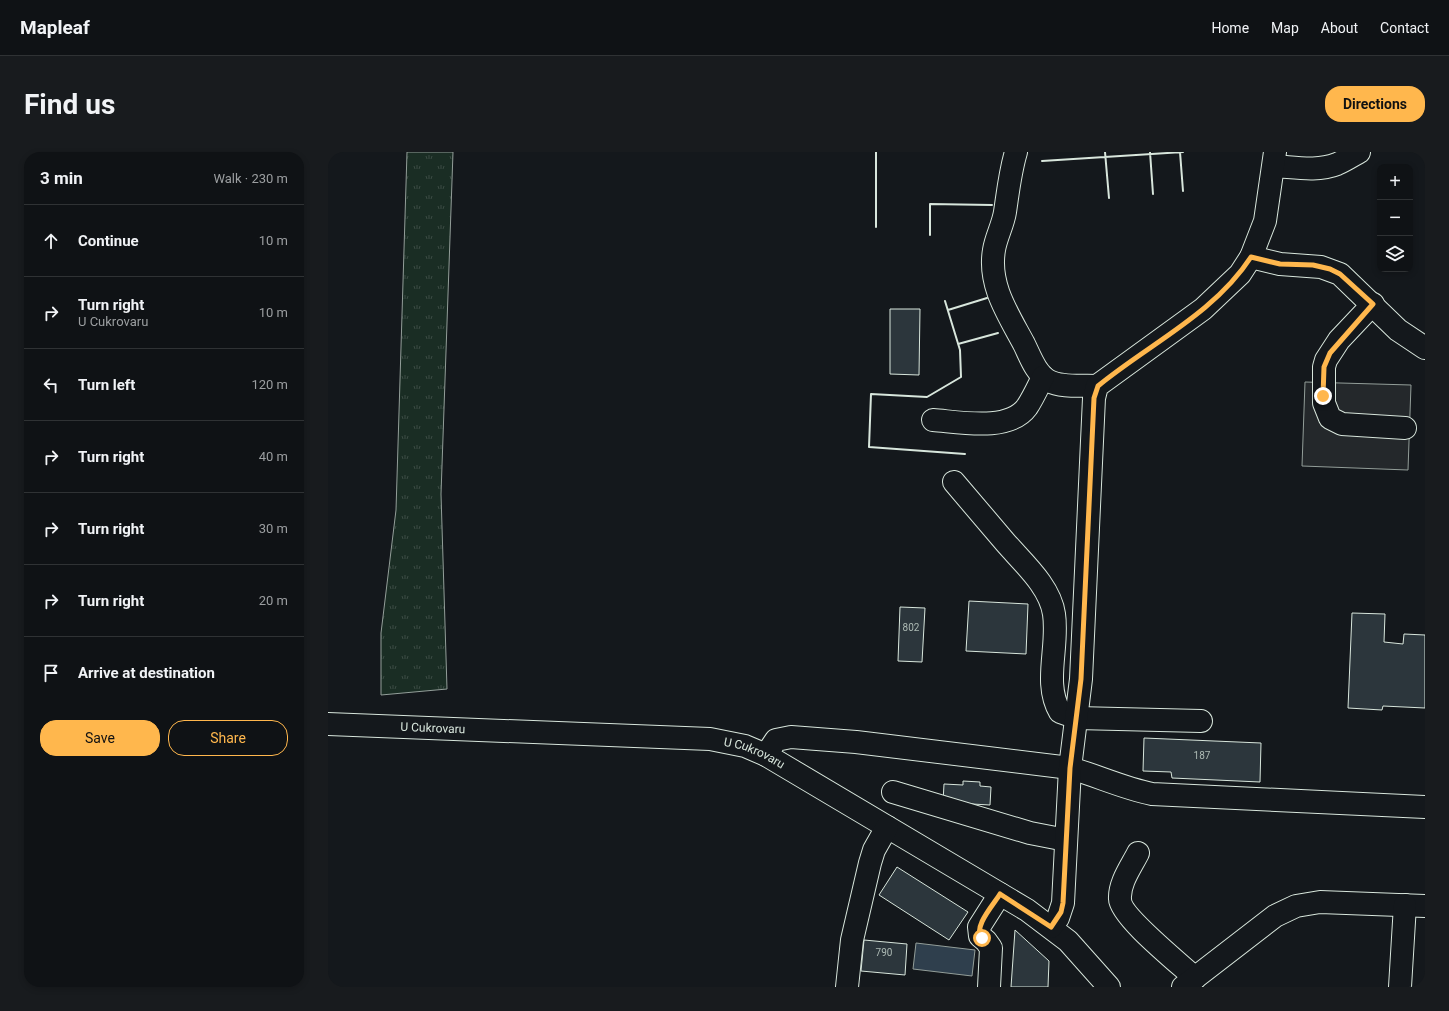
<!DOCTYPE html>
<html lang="en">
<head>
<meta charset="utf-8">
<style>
  body { margin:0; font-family:Roboto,sans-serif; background:#181b1e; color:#f1f3f6 }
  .controls { position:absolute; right:12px; top:12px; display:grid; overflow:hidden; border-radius:8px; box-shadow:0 2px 6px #0003 }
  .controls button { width:36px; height:36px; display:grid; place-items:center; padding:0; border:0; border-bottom:1px solid #2f3234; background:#0f1215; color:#f1f3f6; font:20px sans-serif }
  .stop { position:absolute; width:12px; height:12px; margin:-9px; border:3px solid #ffb74d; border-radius:50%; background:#fff }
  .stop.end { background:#ffb74d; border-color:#fff; box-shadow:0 1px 4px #0008 }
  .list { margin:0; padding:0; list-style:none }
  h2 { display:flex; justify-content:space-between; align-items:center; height:52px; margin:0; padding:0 16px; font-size:17px }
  h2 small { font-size:13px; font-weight:400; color:#9b9ea0 }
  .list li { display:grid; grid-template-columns:26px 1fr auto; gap:12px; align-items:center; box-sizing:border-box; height:72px; padding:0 16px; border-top:1px solid #2f3234 }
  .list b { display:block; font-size:15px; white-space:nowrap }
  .list p { margin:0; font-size:13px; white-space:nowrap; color:#9b9ea0 }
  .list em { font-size:13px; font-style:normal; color:#9b9ea0 }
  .actions { display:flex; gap:8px; padding:12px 16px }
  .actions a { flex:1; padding:9px 0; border:1px solid #ffb74d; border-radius:16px; text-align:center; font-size:14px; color:#ffb74d }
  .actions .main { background:#ffb74d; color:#111 }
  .icon { flex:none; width:22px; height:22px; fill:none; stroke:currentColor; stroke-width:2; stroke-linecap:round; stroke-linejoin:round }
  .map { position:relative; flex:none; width:1097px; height:835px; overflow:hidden; border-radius:16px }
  header { display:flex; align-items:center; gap:24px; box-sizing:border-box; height:56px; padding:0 20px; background:#0f1215; border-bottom:1px solid #2f3234 }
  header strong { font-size:19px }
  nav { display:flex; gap:22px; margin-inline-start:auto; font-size:14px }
  .intro { display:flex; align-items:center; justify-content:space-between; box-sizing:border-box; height:96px; padding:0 24px }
  h1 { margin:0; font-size:28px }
  .button { padding:10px 18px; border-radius:16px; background:#ffb74d; color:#111; font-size:14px; font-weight:700 }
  main { display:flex; gap:24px; padding:0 24px }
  aside { flex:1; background:#0f1215; border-radius:16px; box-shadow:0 2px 6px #0003 }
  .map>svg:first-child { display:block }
  .grass { fill:url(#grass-tufts); stroke:#939e99 }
  .parking { fill:#24282b; stroke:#939e99 }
  .water { fill:#2f3f4d; stroke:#939e99 }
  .building { fill:#2c363c; stroke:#d8e6dc }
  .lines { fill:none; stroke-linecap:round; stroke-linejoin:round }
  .minor-casing { stroke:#d8e6dc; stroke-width:24 }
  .minor { stroke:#14181c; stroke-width:22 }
  .wall { stroke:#d8e6dc; stroke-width:2 }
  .route { stroke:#ffb74d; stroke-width:5 }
  .labels { text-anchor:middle; stroke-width:3; stroke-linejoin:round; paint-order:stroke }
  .number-label { font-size:10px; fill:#adbab4 }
  .street-label { font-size:12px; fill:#d8e6dc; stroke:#14181c }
</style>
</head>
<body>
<header>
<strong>Mapleaf</strong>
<nav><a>Home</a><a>Map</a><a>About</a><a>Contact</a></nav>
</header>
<div class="intro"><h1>Find us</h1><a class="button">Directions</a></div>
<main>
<aside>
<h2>3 min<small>Walk · 230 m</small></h2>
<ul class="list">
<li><svg class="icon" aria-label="ahead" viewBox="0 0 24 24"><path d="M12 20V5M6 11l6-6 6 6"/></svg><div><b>Continue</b></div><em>10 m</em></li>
<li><svg class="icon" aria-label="right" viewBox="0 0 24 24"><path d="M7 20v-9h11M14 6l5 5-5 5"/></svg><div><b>Turn right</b><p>U Cukrovaru</p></div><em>10 m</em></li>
<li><svg class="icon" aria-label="left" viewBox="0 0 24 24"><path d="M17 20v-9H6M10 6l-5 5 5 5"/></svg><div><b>Turn left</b></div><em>120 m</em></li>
<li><svg class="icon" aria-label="right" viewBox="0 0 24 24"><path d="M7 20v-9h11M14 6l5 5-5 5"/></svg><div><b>Turn right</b></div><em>40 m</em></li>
<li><svg class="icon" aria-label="right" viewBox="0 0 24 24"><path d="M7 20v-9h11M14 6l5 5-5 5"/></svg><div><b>Turn right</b></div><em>30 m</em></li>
<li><svg class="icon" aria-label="right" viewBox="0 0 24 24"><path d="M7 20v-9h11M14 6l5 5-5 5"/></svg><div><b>Turn right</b></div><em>20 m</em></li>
<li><svg class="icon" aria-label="arrive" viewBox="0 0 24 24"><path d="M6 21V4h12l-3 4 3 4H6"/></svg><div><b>Arrive at destination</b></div></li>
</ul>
<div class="actions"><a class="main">Save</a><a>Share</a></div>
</aside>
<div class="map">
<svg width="1097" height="835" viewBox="0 0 1097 835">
  <defs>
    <pattern id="grass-tufts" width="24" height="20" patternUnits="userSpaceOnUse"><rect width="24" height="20" fill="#1a2d24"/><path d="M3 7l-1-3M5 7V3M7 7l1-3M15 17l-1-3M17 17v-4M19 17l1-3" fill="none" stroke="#3b4b43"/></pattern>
  </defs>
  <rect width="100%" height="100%" fill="#14181c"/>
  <path class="grass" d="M79,0H125L113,342L119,537L53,543V481L68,358Z"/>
  <path class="parking" d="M977,230L1083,233L1080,318L974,314Z"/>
  <path class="water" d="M588,791L647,798L644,824L585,817Z"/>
  <path class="building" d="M562,157H592L591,223L562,222Z
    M641,449L700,452L698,502L638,499Z
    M572,455L597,456L594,510L570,509Z
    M1024,461L1057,462L1056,490L1075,492L1076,482L1097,483V556L1055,554L1054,558L1020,556Z
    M816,586L933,591L932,630L844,626L843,620L815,619Z
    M635,629L652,630V634L663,635L662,653L644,652V656L615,650L616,632L635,633Z
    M569,715L640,760L621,788L551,743Z
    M687,778L721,809L720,835H683Z
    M536,788L579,792L577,823L533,819Z"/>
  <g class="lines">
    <g class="minor-casing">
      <g id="minor">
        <path d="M688,0C682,20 680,40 677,60C675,73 668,85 666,98C660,133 680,162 696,192C702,204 708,222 721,229C734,236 755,233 769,234"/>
        <path d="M946,14C966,15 989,20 1009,12C1016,9 1024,4 1031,0"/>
        <path d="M923,105L952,112L993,115L1012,122L1070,178L1097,196"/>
        <path d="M1045,152L1011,188L998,208L996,215V251L1002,266L1014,272L1077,276"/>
        <path d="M605,268C632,270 681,280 699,255C705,246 710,235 715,225"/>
        <path d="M626,330C643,350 660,370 677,390C695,411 722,434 726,462C731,495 715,531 732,560L749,566L873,569"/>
        <path id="s1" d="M0,572L382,587L417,594L438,603L699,758L740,789L781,835"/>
        <path d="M438,603L448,588L463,585L528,590L742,616C770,624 795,636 824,642L1097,655"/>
        <path d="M565,640L702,681L738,688"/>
        <path d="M810,701C803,715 791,731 792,747C792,764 852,812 867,826"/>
        <path d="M723,775L730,766L735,751L742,616L753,527L766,246L769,234L875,157L912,122L923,105L937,69L947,0"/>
        <path d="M519,835L524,788L542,711L546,698L559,675"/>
        <path d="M661,835L663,796L658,789L652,784L651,775L672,742"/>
        <path d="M855,835L947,764L968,754L992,750L1097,754"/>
        <path d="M1072,835L1077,753"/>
      </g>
    </g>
    <use href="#minor" class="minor"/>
    <path class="wall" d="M777,0L781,46
      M822,0L825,42
      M852,0L855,39
      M714,9L855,0
      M548,75V0
      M602,83V52L664,53
      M617,149L632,198L633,225L599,245L543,242L541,295L637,302
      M620,158L659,146
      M630,192L670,181"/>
  </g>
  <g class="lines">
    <path class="route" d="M654,786C644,776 666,752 672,742L723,775L733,760L735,751L742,616L753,527L766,246L770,234C821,192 886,162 923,105L952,112L985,113L1002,117L1012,122L1045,152L1002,201L996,215L995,244"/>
  </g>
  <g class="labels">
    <g class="number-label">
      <text x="583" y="479">802</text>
      <text x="874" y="607">187</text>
      <text x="556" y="804">790</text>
    </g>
    <g class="street-label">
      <text dy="4" stroke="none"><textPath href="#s1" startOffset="105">U Cukrovaru</textPath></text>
      <text dy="4" stroke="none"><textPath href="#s1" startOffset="429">U Cukrovaru</textPath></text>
    </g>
  </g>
</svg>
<div class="controls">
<button>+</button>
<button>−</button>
<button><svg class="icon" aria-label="layers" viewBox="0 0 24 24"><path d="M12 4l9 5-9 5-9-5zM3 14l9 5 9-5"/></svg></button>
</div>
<div class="stop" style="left:654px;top:786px"></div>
<div class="stop end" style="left:995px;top:244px"></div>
</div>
</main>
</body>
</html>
